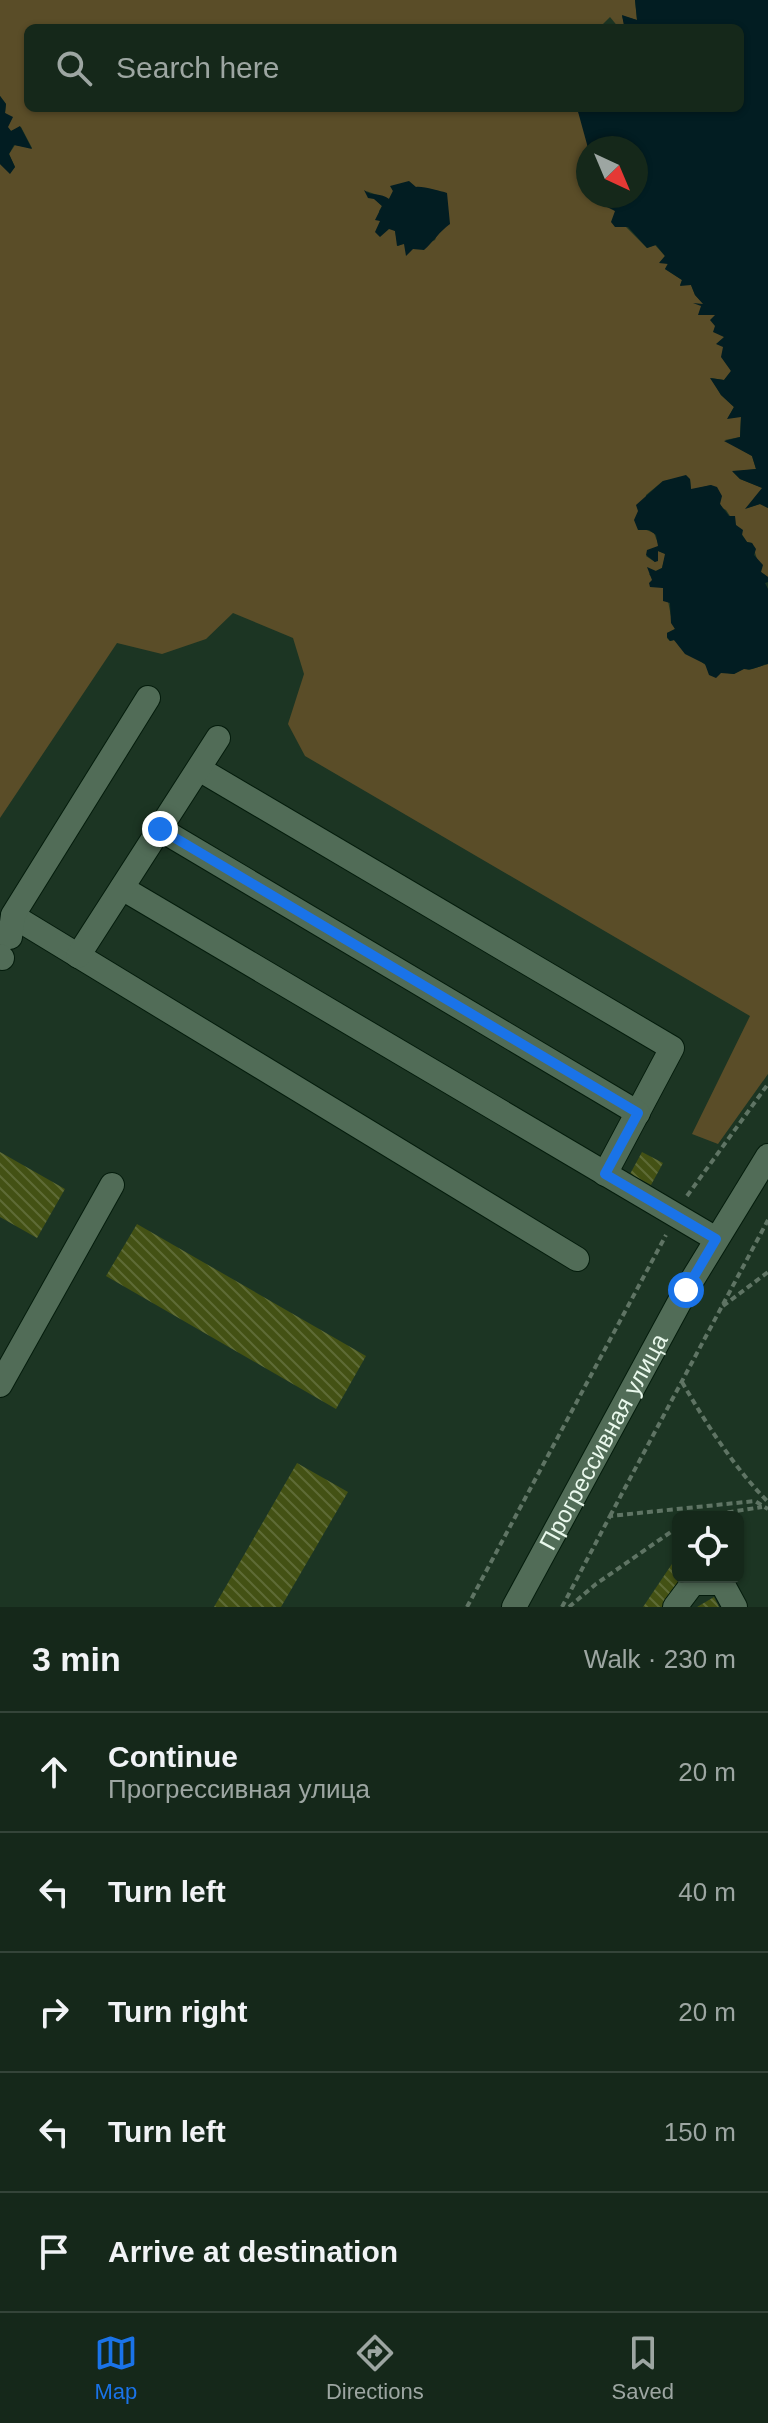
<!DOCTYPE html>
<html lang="en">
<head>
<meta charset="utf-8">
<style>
  body { margin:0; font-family:Arial,sans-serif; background:#1e3023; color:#f1f3f6 }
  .controls { position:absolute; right:24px; bottom:24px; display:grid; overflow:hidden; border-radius:12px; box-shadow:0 2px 6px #0004 }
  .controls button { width:72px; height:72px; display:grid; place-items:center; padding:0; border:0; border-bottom:2px solid #344439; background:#15281a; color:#f1f3f6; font:40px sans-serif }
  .compass { position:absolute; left:576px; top:136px; width:72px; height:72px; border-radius:50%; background:#15281a; box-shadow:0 2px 6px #0004; rotate:136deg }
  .stop { position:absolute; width:24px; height:24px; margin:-18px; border:6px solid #1a73e8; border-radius:50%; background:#fff }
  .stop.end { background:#1a73e8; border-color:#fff; box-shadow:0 2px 8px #0008 }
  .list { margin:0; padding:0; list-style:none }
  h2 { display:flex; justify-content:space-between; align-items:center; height:104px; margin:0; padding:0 32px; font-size:34px }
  h2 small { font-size:26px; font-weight:400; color:#9da6a2 }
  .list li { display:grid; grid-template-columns:52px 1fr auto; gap:24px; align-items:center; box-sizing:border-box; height:120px; padding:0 32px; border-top:2px solid #344439 }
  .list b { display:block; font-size:30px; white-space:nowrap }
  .list p { margin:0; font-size:26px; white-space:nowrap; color:#9da6a2 }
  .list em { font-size:26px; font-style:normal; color:#9da6a2 }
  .icon { flex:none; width:44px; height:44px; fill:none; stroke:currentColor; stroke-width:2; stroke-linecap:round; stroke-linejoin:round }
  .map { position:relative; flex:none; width:768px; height:1607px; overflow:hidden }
  .search { position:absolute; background:#15281a; box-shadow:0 2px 6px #0004; left:24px; right:24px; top:24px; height:88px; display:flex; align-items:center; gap:20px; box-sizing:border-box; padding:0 28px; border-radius:12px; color:#9da6a2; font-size:30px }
  .sheet { height:704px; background:#15281a }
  nav { display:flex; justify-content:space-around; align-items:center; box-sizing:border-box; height:112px; border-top:2px solid #344439; background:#15281a; font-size:22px; color:#9da6a2 }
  nav a { display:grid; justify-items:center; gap:4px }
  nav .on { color:#1a73e8 }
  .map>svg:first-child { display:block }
  .grass { fill:#5a4d28; fill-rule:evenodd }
  .water { fill:#021d22 }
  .building { fill:url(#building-back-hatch) }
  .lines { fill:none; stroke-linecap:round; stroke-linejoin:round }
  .minor-casing { stroke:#041c0c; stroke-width:26 }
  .path { stroke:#5f7464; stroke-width:4; stroke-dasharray:6 4; stroke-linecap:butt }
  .minor { stroke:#516c57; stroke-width:24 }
  .route { stroke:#1a73e8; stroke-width:10 }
  .labels { text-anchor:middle; stroke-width:6; stroke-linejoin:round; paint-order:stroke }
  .street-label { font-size:24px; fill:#e9f8ec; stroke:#1c3523 }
</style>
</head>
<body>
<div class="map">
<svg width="768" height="1607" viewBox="0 0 768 1607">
  <defs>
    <pattern id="building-back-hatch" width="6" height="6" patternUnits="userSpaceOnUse" patternTransform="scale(2)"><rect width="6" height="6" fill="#435114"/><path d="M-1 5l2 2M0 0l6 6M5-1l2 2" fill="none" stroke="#5e6b36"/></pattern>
  </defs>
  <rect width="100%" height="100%" fill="#1c3523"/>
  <path class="grass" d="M0,0H635L637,20L622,16L625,26L619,28L610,17L602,25L594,26L597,28H28V108H577L587,137L588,160L581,168L586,185L588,184V196L603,198L615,211V216L647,248L655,245L665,256L660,262L668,263L665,269L682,280L680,285H691L695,295L704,304L701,306L717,315L715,326L724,337L723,347L731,371L724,380L711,378L721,395L734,407L728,418L741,416L740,437L725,440L752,456L756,469L733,472L740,479L763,488L747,508L760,504L768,508V577L761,572L752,543L747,542L726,510L722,508L711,485L691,490L690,479L663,481L646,495L644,529L654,533L659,546L646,556L655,562L658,551L666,554L662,568L649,574L660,587L664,588C670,602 669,615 675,629L667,633V638L670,641L674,640L718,675L721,672L734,674L745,668L749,670L768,664V1074L718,1144L692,1134L750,1016L305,756L288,724L304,674L293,638L233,613L206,639L162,654L117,643L0,818V164L10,173L15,167L9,154L15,145L32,148L21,127L11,131L7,127L9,116L5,113L6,104L0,96ZM391,186L439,191L438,232L435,240L413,249L404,243L398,246L395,231L380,221L379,211L382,206L366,191L389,199L393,191Z"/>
  <path class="water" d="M635,0H768V508L760,504L745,509L762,488L740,479L732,471L756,469L752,456L724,441L740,437L741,417L727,419L734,407L721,395L710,378L724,380L731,371L721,357L723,347L716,344L724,337L713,332L715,326L710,320L715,315H698L701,306L693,303L703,304L695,295L691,285L680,286L682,280L665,269L668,264L659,263L665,256L656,245L647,248L628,227H615L611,222L615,211L607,207V203L599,196H636V148H588L577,108H740V28H619L624,26L622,15L637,20Z
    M0,96L6,104L5,113L13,117L8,127L11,131L20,126L32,149L14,145L9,154L15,167L10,174L0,164Z
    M409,181L416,187C423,186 440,191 447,193L450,224C439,232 434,241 424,250L413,249L406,256L404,244L397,246L395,231L389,229L380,237L375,232L380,221L375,220L382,206L374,199L368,198L364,190C372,197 381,192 389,199L393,191L390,186Z
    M686,475L690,479L691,489L711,485L717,487L722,496L720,504L729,516H735L736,525L743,530L742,535L747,542L752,543L756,549L754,555L763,565L761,572L768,577V582L765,583L768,589V664C760,665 753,671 744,669L734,674L721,673L716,678L709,675L705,664L685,654L674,640L670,641L667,637V633L675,629L671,623L670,603L663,601V588L650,587L649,583L652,580L647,567L656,571L662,568L665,554L658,551V561L655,562L646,555L647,550L658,546L656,535L649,530H638L634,520L638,511L636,505L663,481Z"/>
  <path class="building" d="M0,1152L65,1189L37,1238L0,1217Z
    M642,1152L663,1163L651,1185L630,1174Z
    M137,1224L366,1356L336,1409L106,1276Z
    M297,1463L348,1492L281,1607H214Z
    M678,1555V1577H687L666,1607H643Z
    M714,1597L719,1607H697Z"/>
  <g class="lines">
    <g class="minor-casing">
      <g id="minor">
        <path d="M199,769L672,1048L605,1174"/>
        <path d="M160,829L638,1113"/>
        <path d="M122,888L716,1239"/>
        <path d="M13,916L577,1259"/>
        <path d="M10,937L13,915L148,698"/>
        <path d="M0,956L2,958"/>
        <path d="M78,956L218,738"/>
        <path d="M0,1385L112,1185"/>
        <path id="s1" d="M514,1607L686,1290L768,1156"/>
        <path d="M675,1607L693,1583H722L735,1607"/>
      </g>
    </g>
    <path class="path" d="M687,1196L768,1084
      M723,1306L768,1272
      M682,1382C707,1425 733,1466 768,1502
      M610,1516L768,1220
      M698,1517L762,1507
      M467,1607L666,1235
      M562,1607L610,1516L755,1501L768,1509
      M569,1607L596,1584L678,1527"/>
    <use href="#minor" class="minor"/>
  </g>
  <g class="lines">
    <path class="route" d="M160,829L638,1113L605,1174L716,1239L686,1290"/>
  </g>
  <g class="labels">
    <g class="street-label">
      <text dy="8" stroke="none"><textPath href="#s1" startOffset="188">Прогрессивная улица</textPath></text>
    </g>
  </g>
</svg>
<div class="controls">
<button><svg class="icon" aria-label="locate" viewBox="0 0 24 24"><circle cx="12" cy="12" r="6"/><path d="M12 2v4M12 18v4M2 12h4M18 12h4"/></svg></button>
</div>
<svg class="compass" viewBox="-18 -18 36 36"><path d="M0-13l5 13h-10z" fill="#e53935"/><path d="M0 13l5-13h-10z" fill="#9da6a2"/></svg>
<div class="stop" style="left:686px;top:1290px"></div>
<div class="stop end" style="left:160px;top:829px"></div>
<div class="search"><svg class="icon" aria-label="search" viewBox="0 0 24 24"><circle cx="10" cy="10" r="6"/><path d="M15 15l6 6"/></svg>Search here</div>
</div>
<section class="sheet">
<h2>3 min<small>Walk · 230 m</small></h2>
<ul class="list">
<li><svg class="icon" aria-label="ahead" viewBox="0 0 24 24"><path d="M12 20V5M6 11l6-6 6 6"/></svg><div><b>Continue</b><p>Прогрессивная улица</p></div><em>20 m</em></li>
<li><svg class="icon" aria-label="left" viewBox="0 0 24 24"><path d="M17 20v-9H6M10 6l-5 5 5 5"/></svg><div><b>Turn left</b></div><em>40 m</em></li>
<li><svg class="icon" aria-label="right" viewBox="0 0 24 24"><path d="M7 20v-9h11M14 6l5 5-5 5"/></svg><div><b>Turn right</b></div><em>20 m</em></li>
<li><svg class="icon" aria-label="left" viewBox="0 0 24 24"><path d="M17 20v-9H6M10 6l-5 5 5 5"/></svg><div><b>Turn left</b></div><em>150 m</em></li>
<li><svg class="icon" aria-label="arrive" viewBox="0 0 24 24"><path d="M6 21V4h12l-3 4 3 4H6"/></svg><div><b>Arrive at destination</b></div></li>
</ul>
</section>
<nav>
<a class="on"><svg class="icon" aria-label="map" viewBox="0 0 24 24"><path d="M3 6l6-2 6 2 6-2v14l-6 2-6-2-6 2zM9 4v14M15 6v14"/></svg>Map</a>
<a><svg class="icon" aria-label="directions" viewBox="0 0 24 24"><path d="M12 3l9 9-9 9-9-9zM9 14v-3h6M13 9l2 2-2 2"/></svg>Directions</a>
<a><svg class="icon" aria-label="saved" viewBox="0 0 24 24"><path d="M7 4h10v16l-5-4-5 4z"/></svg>Saved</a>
</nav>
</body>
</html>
